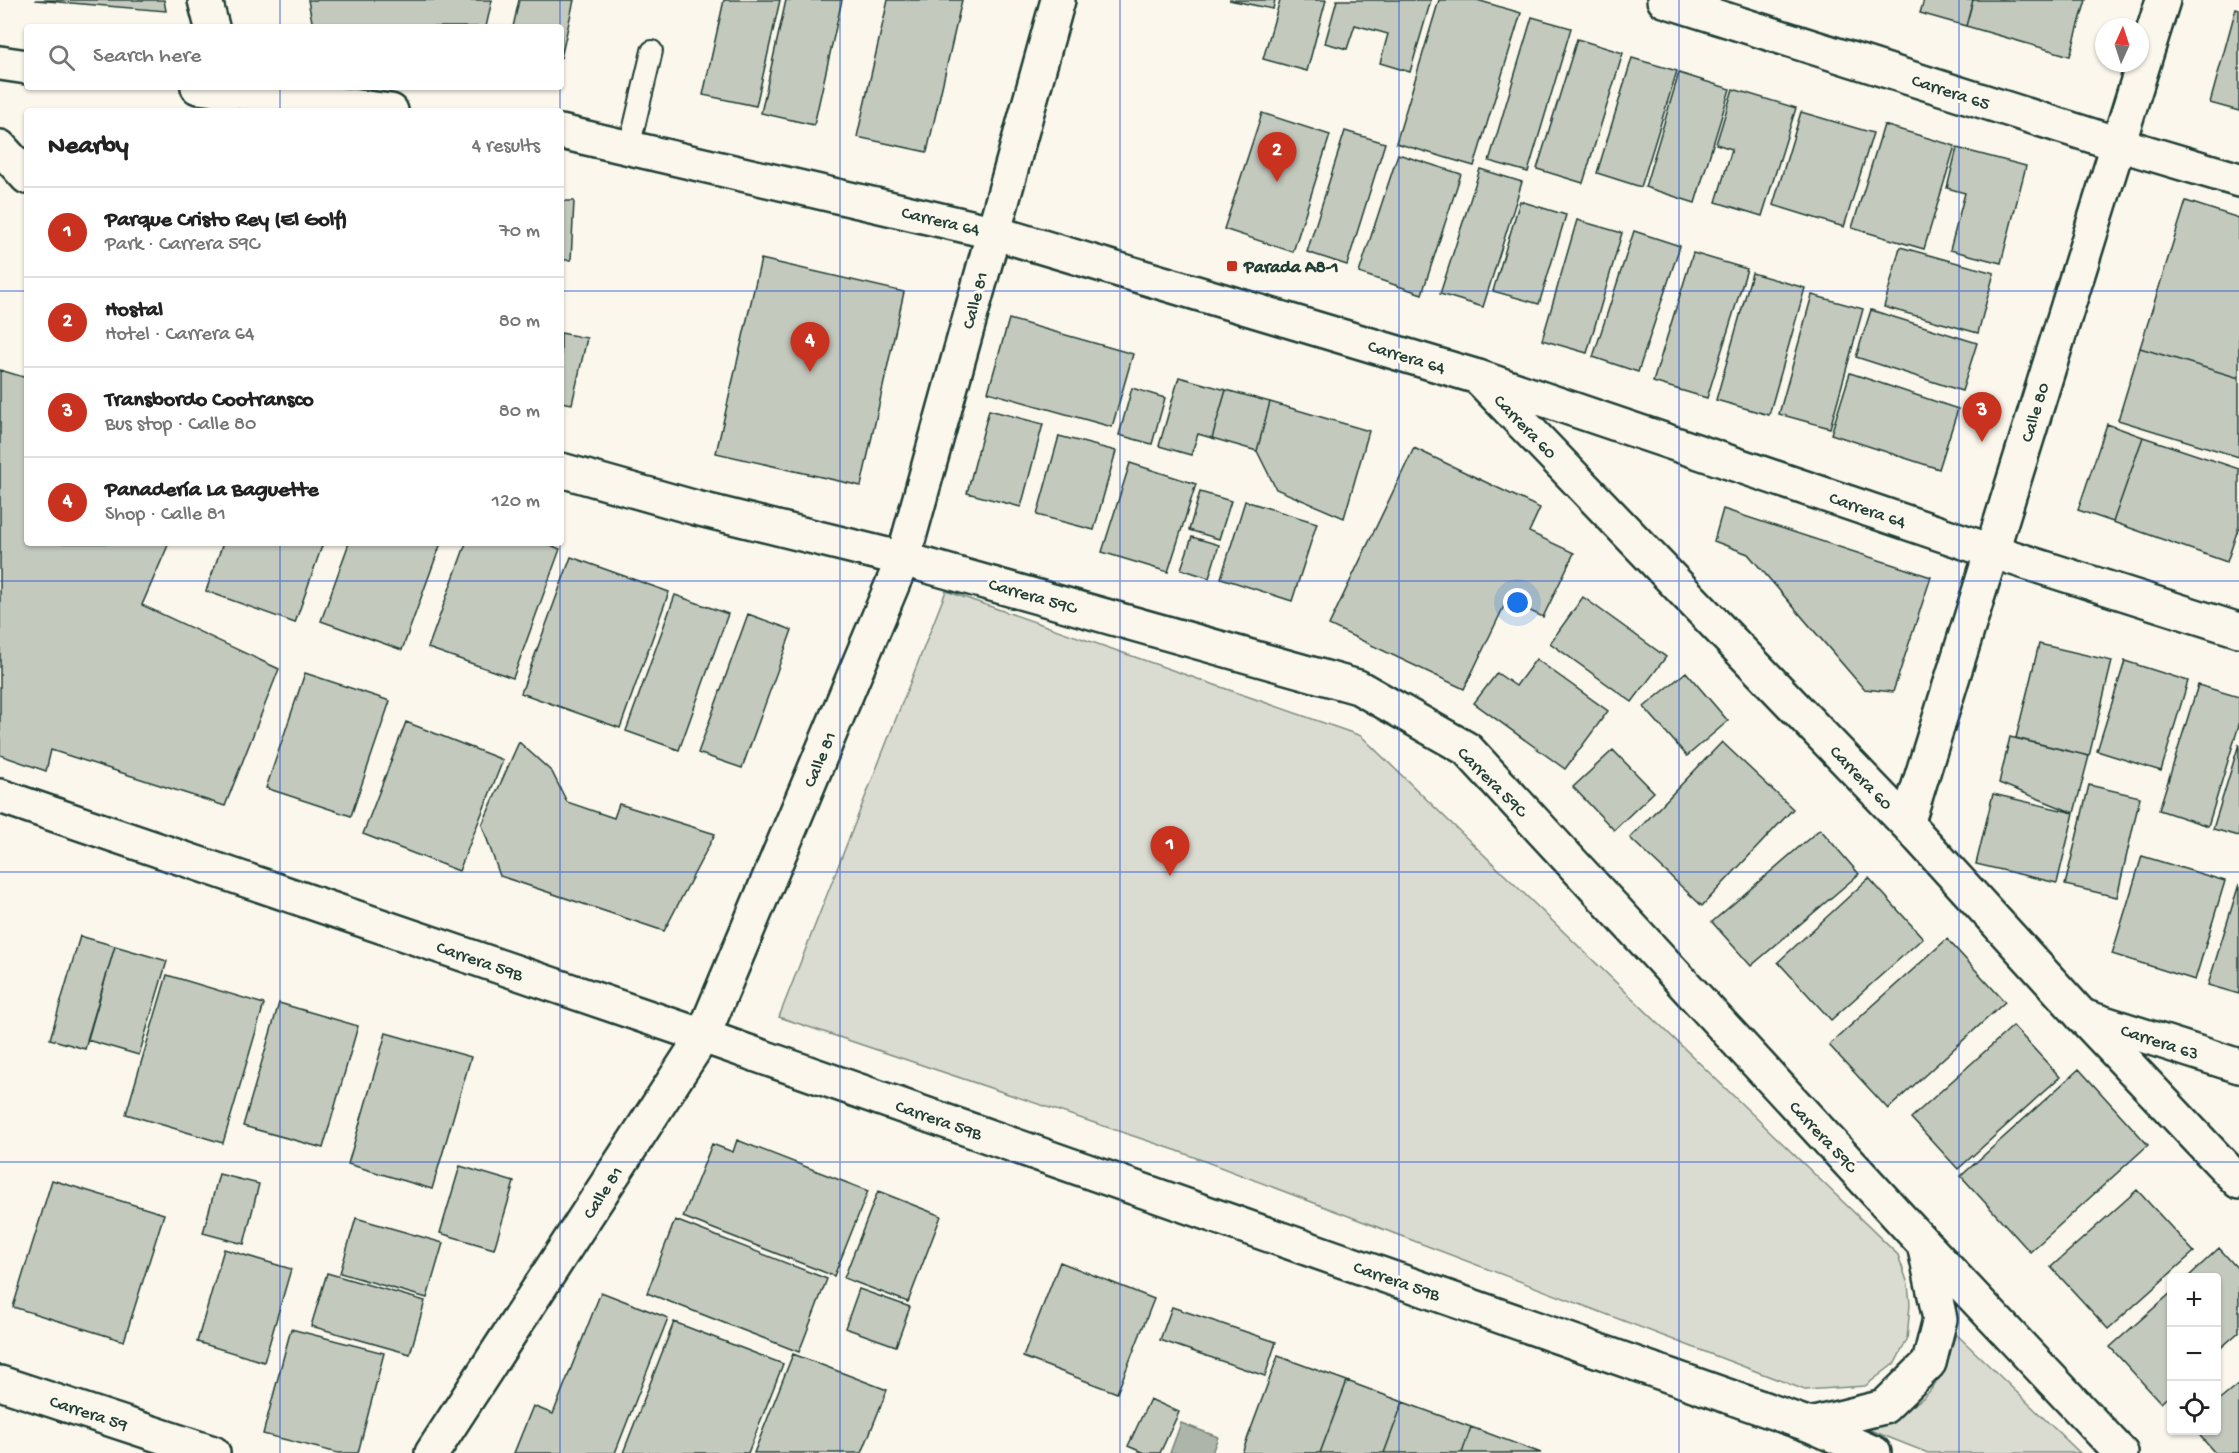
<!DOCTYPE html>
<html lang="en">
<head>
<meta charset="utf-8">
<style>
  body { margin:0; font-family:"Gochi Hand",sans-serif; background:#f6f6f6; color:#222 }
  .controls { position:absolute; right:18px; bottom:18px; display:grid; overflow:hidden; border-radius:6px; box-shadow:0 2px 4px #0004 }
  .controls button { width:54px; height:54px; display:grid; place-items:center; padding:0; border:0; border-bottom:2px solid #e0e0e0; background:#fff; color:#222; font:30px sans-serif }
  .compass { position:absolute; left:2095px; top:18px; width:54px; height:54px; border-radius:50%; background:#fff; box-shadow:0 2px 4px #0004; rotate:3deg }
  .you { position:absolute; left:1518px; top:603px; width:21px; height:21px; margin:-15px; border:4px solid #fff; border-radius:50%; background:#1a73e8; box-shadow:0 0 0 9px #1a73e833 }
  .badge { display:grid; place-items:center; width:39px; height:39px; border-radius:50%; background:#c8321e; color:#fff; font-size:20px; font-weight:700 }
  .pin { position:absolute; translate:-50% -50px; filter:drop-shadow(0 2px 3px #0008) }
  .pin::after { content:''; position:absolute; top:32px; width:21px; height:18px; background:inherit; clip-path:polygon(0 0,100% 0,50% 100%) }
  .list { margin:0; padding:0; list-style:none }
  h2 { display:flex; justify-content:space-between; align-items:center; height:78px; margin:0; padding:0 24px; font-size:26px }
  h2 small { font-size:20px; font-weight:400; color:#767676 }
  .list li { display:grid; grid-template-columns:39px 1fr auto; gap:18px; align-items:center; box-sizing:border-box; height:90px; padding:0 24px; border-top:2px solid #e0e0e0 }
  .list b { display:block; font-size:22px; white-space:nowrap }
  .list p { margin:0; font-size:20px; white-space:nowrap; color:#767676 }
  .list em { font-size:20px; font-style:normal; color:#767676 }
  .icon { flex:none; width:33px; height:33px; fill:none; stroke:currentColor; stroke-width:2; stroke-linecap:round; stroke-linejoin:round }
  .map { position:relative; flex:none; width:2239px; height:1453px; overflow:hidden }
  .search { position:absolute; background:#fff; box-shadow:0 2px 4px #0004; left:24px; top:24px; width:540px; height:66px; display:flex; align-items:center; gap:15px; box-sizing:border-box; padding:0 21px; border-radius:6px; color:#767676; font-size:22px }
  .panel { position:absolute; background:#fff; box-shadow:0 2px 4px #0004; left:24px; top:108px; width:540px; height:438px; border-radius:6px }
  .map>svg:first-child { display:block }
  .green { fill:#dbdcd1; stroke:#7d8c82; stroke-width:1.5 }
  .water { fill:#adb4aa; stroke:#74847b; stroke-width:1.5 }
  .building { fill:#c4c9be; stroke:#1f3d34; stroke-width:1.5 }
  .lines { fill:none; stroke-linecap:round; stroke-linejoin:round }
  .lane-casing { stroke:#1f3d34; stroke-width:24 }
  .street-casing { stroke:#1f3d34; stroke-width:38 }
  .secondary-casing { stroke:#1f3d34; stroke-width:38 }
  .lane { stroke:#fbf7ec; stroke-width:20 }
  .street { stroke:#fbf7ec; stroke-width:33 }
  .secondary { stroke:#fbf7ec; stroke-width:33 }
  .grid { fill:none; stroke:#1d4ed8; stroke-width:1.5; stroke-opacity:0.55 }
  .poi-dot { fill:#c8321e; stroke:#fbf7ec; stroke-width:2 }
  .labels { text-anchor:middle; stroke-width:6; stroke-linejoin:round; paint-order:stroke }
  .street-label { font-size:18px; fill:#1f3d34; stroke:#fbf7ec }
  .poi-label { font-size:18px; font-weight:bold; fill:#1f3d34; stroke:#fbf7ec; text-anchor:start }
</style>
</head>
<body>
<div class="map">
<svg width="2239" height="1453" viewBox="0 0 2239 1453">
  <rect width="100%" height="100%" fill="#fbf7ec"/>
  <filter id="ink" filterUnits="userSpaceOnUse"><feTurbulence type="fractalNoise" baseFrequency=".0167" numOctaves="2"/><feDisplacementMap in="SourceGraphic" scale="12" xChannelSelector="R" yChannelSelector="G"/><feConvolveMatrix kernelMatrix="1 2 1 2 8 2 1 2 1" color-interpolation-filters="sRGB"/></filter>
  <g filter="url(#ink)">
    <path class="green" d="M946,591L1361,736L1898,1255L1908,1284L1910,1304L1907,1340L1895,1363L1865,1386L1805,1390L1178,1151L779,1017Z
      M1956,1334L2080,1453H1928L1865,1428C1878,1420 1891,1416 1904,1410C1939,1394 1944,1367 1956,1334Z"/>
    <path class="water" d="M1181,1423L1218,1437L1212,1453H1170Z"/>
    <path class="building" d="M35,0H164L166,11Z
      M308,0H492L486,27H313Z
      M519,0H574L561,58V27H513Z
      M724,0H780L756,106L703,95Z
      M786,0H842L814,125L761,113Z
      M888,0H962L927,152L857,137Z
      M1229,0H1275L1273,9Z
      M1280,0H1326L1307,71L1263,59Z
      M1337,0H1431L1410,72L1380,63L1388,34L1355,25L1347,49L1325,43Z
      M1439,0H1477L1521,13L1474,166L1396,143Z
      M1924,0H1973L1966,26L1920,13Z
      M1973,0H2086L2070,56L1966,26Z
      M2236,8L2239,9V111L2210,103Z
      M1532,17L1571,28L1528,172L1489,161Z
      M1577,39L1623,53L1583,183L1537,169Z
      M1632,58L1677,71L1641,187L1597,173Z
      M1679,73L1730,89L1695,203L1645,187Z
      M1733,89L1796,108L1762,216L1716,202L1732,149L1716,144Z
      M1801,112L1873,133L1844,227L1773,205Z
      M1262,113L1330,135L1293,252L1224,229Z
      M1884,125L1955,146L1924,249L1852,228Z
      M1345,131L1385,143L1347,265L1307,252Z
      M1957,148L2026,166L2001,263L1950,250L1965,193L1947,188Z
      M1398,154L1461,174L1422,294L1359,273Z
      M1480,169L1522,182L1483,307L1440,294Z
      M561,201H574L571,260H561Z
      M1520,201L1566,215L1539,304L1493,291Z
      M2186,201L2239,218V378L2140,348Z
      M1577,220L1622,233L1587,353L1542,340Z
      M1634,231L1680,246L1638,372L1593,357Z
      M1900,247L1994,273L1978,333L1884,307Z
      M1693,253L1747,269L1707,398L1653,382Z
      M761,259L904,292L861,486L716,453Z
      M1752,273L1805,288L1769,415L1716,400Z
      M1812,295L1863,309L1830,428L1779,414Z
      M1871,310L1977,343L1962,391L1856,357Z
      M1009,319L1133,354L1112,427L988,392Z
      M561,333L587,338L572,404L561,402Z
      M2140,348L2239,378V457L2118,420Z
      M0,370L27,378V543H169L142,605L279,669L225,806L51,750L46,771L0,755Z
      M1850,373L1958,409L1939,469L1831,434Z
      M1179,377L1226,390L1212,438L1198,434L1191,455L1159,446Z
      M1132,388L1165,398L1152,444L1119,435Z
      M1226,390L1270,402L1257,451L1212,438Z
      M1270,402L1369,431L1344,518L1276,489L1257,451Z
      M989,410L1043,424L1021,507L967,493Z
      M2107,424L2143,437L2113,522L2078,510Z
      M1059,436L1116,451L1094,530L1037,515Z
      M2143,437L2239,469V526L2227,562L2113,522Z
      M1414,448L1540,508L1529,532L1574,553L1543,617L1507,600L1464,689L1329,625Z
      M1130,463L1196,484L1168,572L1102,552Z
      M1200,492L1231,501L1219,539L1189,530Z
      M1245,501L1317,523L1292,601L1221,578Z
      M1723,509L1931,577L1893,692L1864,689L1748,554L1714,541Z
      M1192,537L1219,545L1209,578L1181,569Z
      M223,543H323L295,623L206,591Z
      M349,543H441L402,650L321,621Z
      M466,543H544L560,549L513,678L428,648Z
      M571,557L669,592L620,728L521,693Z
      M675,595L728,614L679,750L626,731Z
      M1583,597L1666,657L1632,702L1550,643Z
      M748,614L792,630L742,768L698,753Z
      M2039,644L2112,661L2089,756L2016,738Z
      M1536,659L1608,711L1565,769L1474,703L1497,673L1516,686Z
      M2125,661L2188,681L2161,771L2097,751Z
      M1686,672L1728,721L1687,756L1644,707Z
      M305,673L390,701L351,816L266,788Z
      M2198,685L2239,697V725L2208,826L2159,810Z
      M406,722L503,760L459,871L363,834Z
      M2010,737L2089,756L2074,813L1999,783Z
      M519,742L552,772L567,802L614,818L619,804L715,834L664,931L500,876L482,825Z
      M1722,742L1793,809L1702,906L1630,838Z
      M2239,744V836L2213,829Z
      M1613,750L1654,792L1614,830L1573,787Z
      M2089,785L2140,797L2117,897L2065,885Z
      M1993,794L2074,813L2057,883L1976,864Z
      M1820,829L1859,874L1751,966L1712,922Z
      M2142,856L2225,881L2195,980L2112,954Z
      M1869,878L1923,938L1831,1020L1778,962Z
      M2239,884V994L2208,985Z
      M80,936L115,946L85,1049L50,1039Z
      M1947,939L2005,1002L1888,1109L1829,1045Z
      M115,946L167,961L139,1055L87,1040Z
      M167,975L264,1004L223,1143L126,1114Z
      M279,1003L358,1026L323,1148L243,1126Z
      M2013,1026L2060,1077L1958,1169L1911,1118Z
      M386,1033L471,1057L432,1189L348,1164Z
      M2079,1069L2148,1145L2030,1252L1961,1176Z
      M737,1140L868,1191L834,1276L683,1217L712,1144L733,1152Z
      M460,1166L514,1182L494,1249L440,1233Z
      M219,1174L259,1184L244,1244L203,1233Z
      M52,1180L164,1214L124,1341L13,1307Z
      M2137,1190L2194,1252L2108,1329L2051,1267Z
      M878,1191L941,1216L908,1302L844,1278Z
      M356,1218L443,1243L427,1298L340,1273Z
      M675,1220L827,1279L799,1352L647,1293Z
      M2219,1248L2239,1270V1332L2216,1352V1278H2187Z
      M224,1249L291,1269L264,1362L197,1342Z
      M1060,1262L1154,1299L1117,1393L1023,1357Z
      M327,1273L425,1301L410,1354L311,1326Z
      M859,1289L910,1307L896,1346L845,1328Z
      M601,1292L668,1318L615,1453H514L533,1406L553,1414Z
      M2172,1292V1393L2161,1403L2110,1347Z
      M1172,1307L1276,1342L1265,1376L1160,1340Z
      M674,1322L783,1364L748,1453H623Z
      M291,1329L384,1353L358,1453H338L263,1434Z
      M793,1354L887,1390L862,1453H754Z
      M1278,1356L1347,1381L1320,1453H1242Z
      M1347,1381L1403,1402L1384,1453H1320Z
      M2239,1384V1453H2215L2195,1430H2216V1403Z
      M1150,1399L1179,1412L1160,1453H1144L1128,1446Z
      M1403,1402L1471,1427L1462,1453H1384Z
      M1471,1427L1541,1453H1462Z"/>
    <g class="lines">
      <g class="lane-casing">
        <path id="lane" d="M629,148L652,51"/>
      </g>
      <g class="street-casing">
        <path id="street" d="M1664,0L2118,144L2239,180
          M1478,377L1991,551L2239,630
          M2082,1016L2239,1066
          M0,1383L213,1453
          M432,1453L703,1036L903,559L1058,0"/>
      </g>
      <g class="secondary-casing">
        <path id="secondary" d="M205,0L212,27
          M0,63L27,67
          M198,87L391,111
          M561,132L992,232L1478,377L1907,824L2082,1016L2239,1182
          M0,147L27,177
          M561,470L696,508L903,559L1358,687L1467,749L1924,1244L2121,1453
          M0,796L703,1036L1810,1425L1874,1453
          M1907,824L2163,0
          M1810,1425L1884,1407L1929,1363L1940,1319L1924,1244"/>
      </g>
      <use href="#lane" class="lane"/>
      <use href="#street" class="street"/>
      <use href="#secondary" class="secondary"/>
    </g>
  </g>
  <path class="grid" d="M280,0V27M560,0V27M840,0V1453M1120,0V1453M1399,0V1453M1679,0V1453M1959,0V1453M280,87V111M560,87V111M0,291H27M561,291H2239M280,543V1453M560,543V1453M0,581H2239M0,872H2239M0,1162H2239"/>
  <rect class="poi-dot" x="1226" y="260" width="12" height="12" rx="3"/>
  <g class="labels">
    <g class="street-label">
      <text transform="translate(1951 91) rotate(18)" y="6">Carrera 65</text>
      <text transform="translate(941 220) rotate(13)" y="6">Carrera 64</text>
      <text transform="translate(974 300) rotate(-75)" y="6">Calle 81</text>
      <text transform="translate(1407 356) rotate(17)" y="6">Carrera 64</text>
      <text transform="translate(2034 412) rotate(-73)" y="6">Calle 80</text>
      <text transform="translate(1526 426) rotate(46)" y="6">Carrera 60</text>
      <text transform="translate(1868 509) rotate(19)" y="6">Carrera 64</text>
      <text transform="translate(1033 595) rotate(16)" y="6">Carrera 59C</text>
      <text transform="translate(819 759) rotate(-67)" y="6">Calle 81</text>
      <text transform="translate(1862 777) rotate(46)" y="6">Carrera 60</text>
      <text transform="translate(1493 781) rotate(45)" y="6">Carrera 59C</text>
      <text transform="translate(480 960) rotate(19)" y="6">Carrera 59B</text>
      <text transform="translate(2160 1041) rotate(18)" y="6">Carrera 63</text>
      <text transform="translate(939 1119) rotate(19)" y="6">Carrera 59B</text>
      <text transform="translate(1824 1136) rotate(47)" y="6">Carrera 59C</text>
      <text transform="translate(602 1192) rotate(-57)" y="6">Calle 81</text>
      <text transform="translate(1397 1280) rotate(19)" y="6">Carrera 59B</text>
      <text transform="translate(89 1412) rotate(18)" y="6">Carrera 59</text>
    </g>
    <g class="poi-label">
      <text x="1244" y="272">Parada A8-1</text>
    </g>
  </g>
</svg>
<div class="controls">
<button>+</button>
<button>−</button>
<button><svg class="icon" aria-label="locate" viewBox="0 0 24 24"><circle cx="12" cy="12" r="6"/><path d="M12 2v4M12 18v4M2 12h4M18 12h4"/></svg></button>
</div>
<svg class="compass" viewBox="-18 -18 36 36"><path d="M0-13l5 13h-10z" fill="#e53935"/><path d="M0 13l5-13h-10z" fill="#767676"/></svg>
<div class="you"></div>
<div class="pin badge" style="left:1170px;top:876px">1</div>
<div class="pin badge" style="left:1277px;top:182px">2</div>
<div class="pin badge" style="left:1982px;top:442px">3</div>
<div class="pin badge" style="left:810px;top:372px">4</div>
<div class="search"><svg class="icon" aria-label="search" viewBox="0 0 24 24"><circle cx="10" cy="10" r="6"/><path d="M15 15l6 6"/></svg>Search here</div>
<section class="panel">
<h2>Nearby<small>4 results</small></h2>
<ul class="list">
<li><span class="badge">1</span><div><b>Parque Cristo Rey (El Golf)</b><p>Park · Carrera 59C</p></div><em>70 m</em></li>
<li><span class="badge">2</span><div><b>Hostal</b><p>Hotel · Carrera 64</p></div><em>80 m</em></li>
<li><span class="badge">3</span><div><b>Transbordo Cootransco</b><p>Bus stop · Calle 80</p></div><em>80 m</em></li>
<li><span class="badge">4</span><div><b>Panadería La Baguette</b><p>Shop · Calle 81</p></div><em>120 m</em></li>
</ul>
</section>
</div>
</body>
</html>
